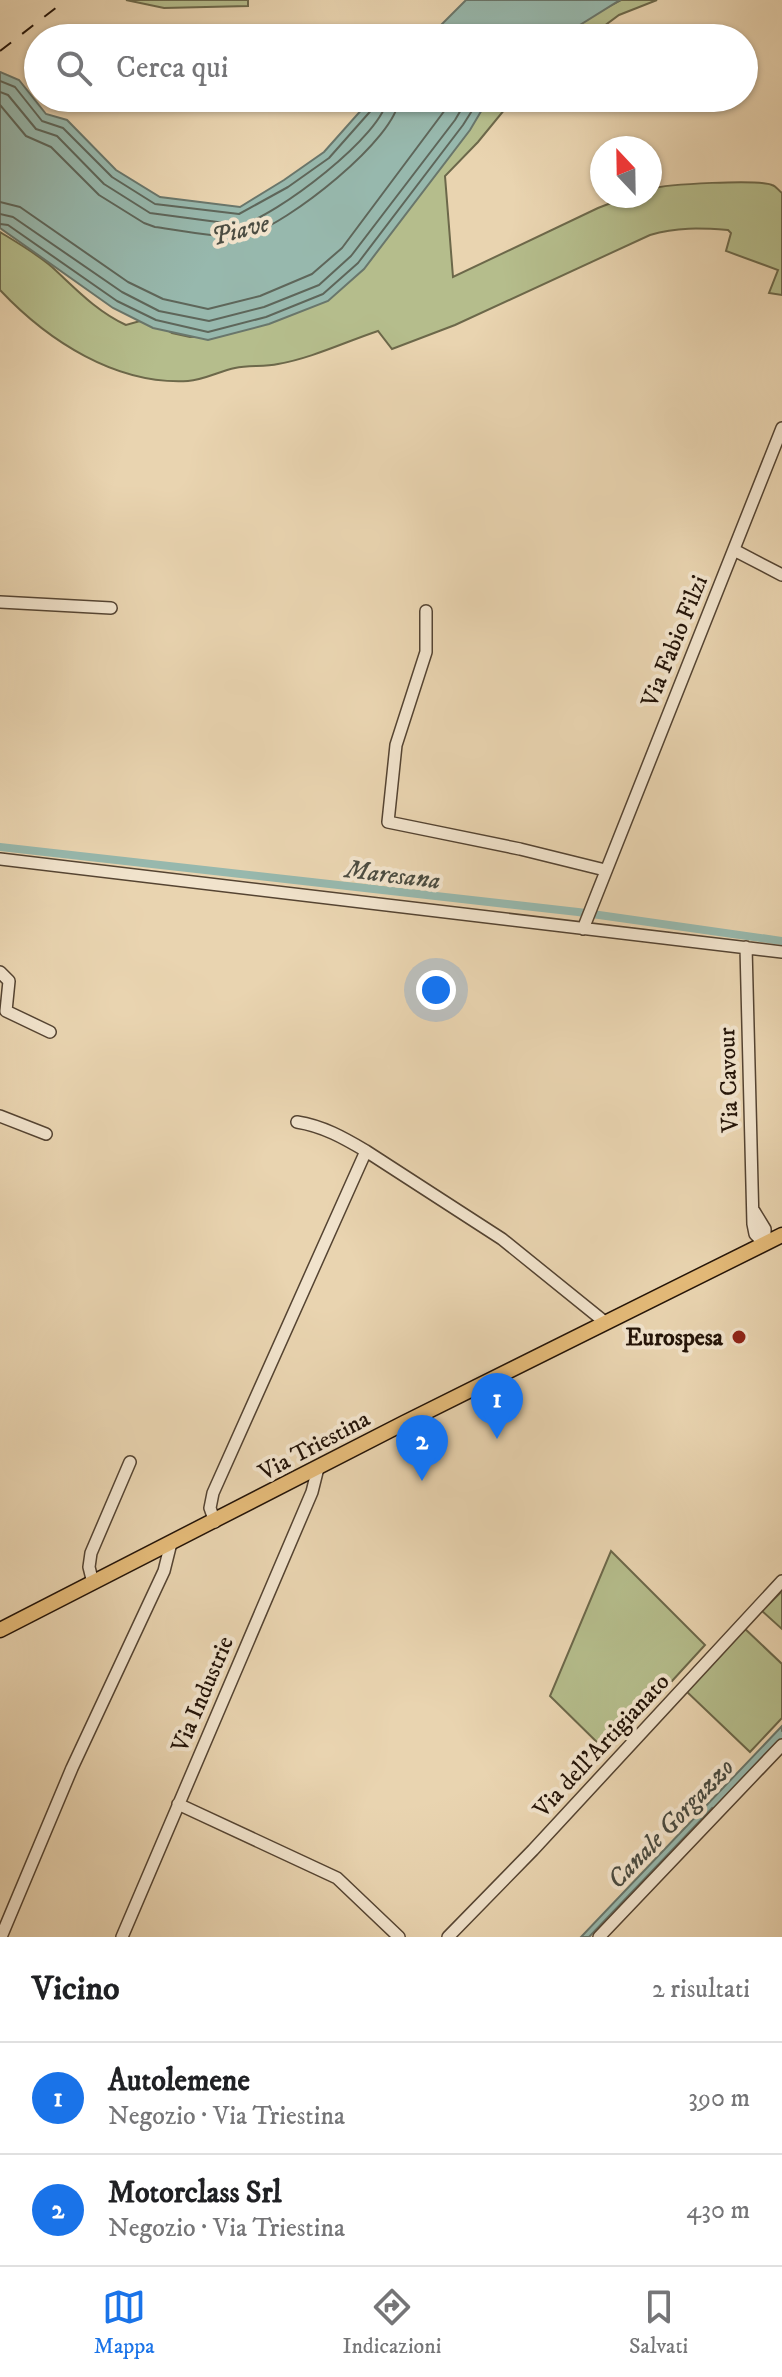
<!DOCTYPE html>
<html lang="it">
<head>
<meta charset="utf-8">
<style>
  body { margin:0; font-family:"IM FELL DW Pica",serif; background:#f2f2f2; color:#202124 }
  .compass { position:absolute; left:590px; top:136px; width:72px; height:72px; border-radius:50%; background:#fff; box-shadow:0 2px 6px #0004; rotate:338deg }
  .you { position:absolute; left:436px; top:990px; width:28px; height:28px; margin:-20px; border:6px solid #fff; border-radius:50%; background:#1a73e8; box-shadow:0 0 0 12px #1a73e833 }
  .badge { display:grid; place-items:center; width:52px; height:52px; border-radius:50%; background:#1a73e8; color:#fff; font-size:26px; font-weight:700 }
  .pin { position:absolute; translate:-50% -66px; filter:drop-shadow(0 2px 4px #0008) }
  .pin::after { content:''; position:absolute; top:42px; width:28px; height:24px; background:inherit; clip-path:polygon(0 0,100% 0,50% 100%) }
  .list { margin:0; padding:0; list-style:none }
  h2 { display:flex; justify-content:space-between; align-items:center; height:104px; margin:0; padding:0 32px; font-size:34px }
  h2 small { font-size:26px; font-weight:400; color:#757577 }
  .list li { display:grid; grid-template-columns:52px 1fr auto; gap:24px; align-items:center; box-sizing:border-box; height:112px; padding:0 32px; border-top:2px solid #e0e0e0 }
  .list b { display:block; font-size:30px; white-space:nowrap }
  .list p { margin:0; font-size:26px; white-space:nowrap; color:#757577 }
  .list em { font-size:26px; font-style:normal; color:#757577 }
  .icon { flex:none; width:44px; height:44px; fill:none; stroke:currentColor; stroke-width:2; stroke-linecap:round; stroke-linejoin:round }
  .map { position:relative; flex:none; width:782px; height:1937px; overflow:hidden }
  .search { position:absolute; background:#fff; box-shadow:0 2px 6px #0004; left:24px; right:24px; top:24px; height:88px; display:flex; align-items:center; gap:20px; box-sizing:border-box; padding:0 28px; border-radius:44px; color:#757577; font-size:30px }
  .sheet { height:328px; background:#fff }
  nav { display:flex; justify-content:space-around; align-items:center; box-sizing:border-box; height:112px; border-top:2px solid #e0e0e0; background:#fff; font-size:22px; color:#757577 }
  nav a { display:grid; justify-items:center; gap:4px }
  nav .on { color:#1a73e8 }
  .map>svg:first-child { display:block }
  .green { fill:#b5bd8c; stroke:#6c684a; stroke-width:2 }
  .water { fill:#97b8ad; stroke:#69766b; stroke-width:2 }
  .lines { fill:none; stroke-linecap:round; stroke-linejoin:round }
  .shore { stroke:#5e665a; stroke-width:2 }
  .canal { stroke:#97b8ad; stroke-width:8 }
  .minor-casing { stroke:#554432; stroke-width:14 }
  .major-casing { stroke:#241408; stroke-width:17 }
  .minor { stroke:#f1e3cc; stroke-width:11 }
  .major { stroke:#e4ba78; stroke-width:14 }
  .rail { stroke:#241408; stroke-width:2; stroke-dasharray:14 14; stroke-linecap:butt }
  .poi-dot { fill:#8f2418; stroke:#f1e3cc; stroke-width:3 }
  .labels { text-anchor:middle; stroke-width:8; stroke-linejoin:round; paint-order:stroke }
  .street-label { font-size:24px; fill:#241408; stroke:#f1e3cc }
  .poi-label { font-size:24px; font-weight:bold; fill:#241408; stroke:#f1e3cc; text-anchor:end }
  .water-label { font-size:26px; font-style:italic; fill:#4c4d42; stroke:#f1e3cc }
</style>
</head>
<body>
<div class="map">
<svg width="782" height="1937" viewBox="0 0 782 1937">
  <rect width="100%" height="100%" fill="#e9d4b0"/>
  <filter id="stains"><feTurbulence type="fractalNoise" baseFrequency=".0025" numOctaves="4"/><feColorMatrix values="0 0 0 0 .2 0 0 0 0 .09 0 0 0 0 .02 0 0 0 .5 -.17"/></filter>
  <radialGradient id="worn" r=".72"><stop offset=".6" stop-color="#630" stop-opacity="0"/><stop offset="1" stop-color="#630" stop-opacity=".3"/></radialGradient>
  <path class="green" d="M126,0H248V6L164,8Z
    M621,0H657L619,15L588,38H548Z
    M474,98H514L478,142L445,176L453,277L598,208L629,196H650V189C667,184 758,179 772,185C776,186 778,190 782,193V295L769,293L778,270L726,251L731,233L728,230C700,228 677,227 650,235L455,325L392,349L378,331C345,342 312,358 278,364C264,367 249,365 235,368C220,371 204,380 188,381C116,385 48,341 0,290V232C18,243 37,254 52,267C76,289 96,311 126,325L140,321L156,323L172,333L190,337L211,336Z
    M611,1551L705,1645L607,1752L550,1696Z
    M782,1591V1629L762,1611Z
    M742,1626L782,1664V1718L750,1752L686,1691Z"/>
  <path class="water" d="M466,0H620L559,38H428Z
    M0,72L19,80L46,114L67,120L116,170L160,197L240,207L284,180L324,152L372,98H489L470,130L364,269L328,301L269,324L208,340L153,328L113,308L0,228Z
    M782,1726V1735L589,1937H581Z"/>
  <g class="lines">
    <path class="shore" d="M0,81L15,87L42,121L63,128L112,177L155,204L239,214L288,187L329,158L375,106L377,98
      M0,92L8,95L36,129L57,136L104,184L150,213L240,225C274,218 386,133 387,98
      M0,105L26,136L51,147L99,195L144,223L155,227C177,230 229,240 248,235C286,225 398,138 399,98
      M0,202L20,207L128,282L163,299L208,309L260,296L312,274L342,248L454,98
      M0,214L13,217L122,292L159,311L209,321L264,307L319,285L351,256L455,120L468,98
      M0,224L8,225L117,301L156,320L208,332L266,317L323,294L358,263L463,125L480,98"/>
    <path class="canal" d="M0,847L578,912L782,941
      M716,1805L782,1736"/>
    <g class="minor-casing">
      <path id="minor" d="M734,550L782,575
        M0,602L111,608
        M426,611V652L396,745L388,822L520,849L605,870
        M0,859L782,952
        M583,929L782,428
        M746,947L753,1224L755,1234L765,1244
        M0,972L9,981L6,1011L50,1032
        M0,1116L46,1134
        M297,1122C323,1126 344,1138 366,1151
        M754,1211L765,1229V1244
        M215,1522L210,1508L213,1493L366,1151L502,1239L606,1323
        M93,1583L89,1567L91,1553L130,1462
        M178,1804L337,1878L399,1937
        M1,1937L72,1768L164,1571L171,1543
        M122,1937L312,1492L318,1468
        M448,1937L533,1850L782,1581
        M599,1937L782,1745"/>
    </g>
    <g class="major-casing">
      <path id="major" d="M0,1630L404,1423L782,1235"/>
    </g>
    <use href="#minor" class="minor"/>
    <use href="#major" class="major"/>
    <path class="rail" d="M0,51L66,0"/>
  </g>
  <circle class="poi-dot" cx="739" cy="1337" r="8"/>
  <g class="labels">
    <g class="street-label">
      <text transform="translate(674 641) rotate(-68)" y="8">Via Fabio Filzi</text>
      <text transform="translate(728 1080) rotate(-92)" y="8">Via Cavour</text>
      <text transform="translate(314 1445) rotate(-28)" y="8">Via Triestina</text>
      <text transform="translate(202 1694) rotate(-67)" y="8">Via Industrie</text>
      <text transform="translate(601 1745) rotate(-47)" y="8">Via dell'Artigianato</text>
    </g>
    <g class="poi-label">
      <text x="723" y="1345">Eurospesa</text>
    </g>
    <g class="water-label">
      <text transform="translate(240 229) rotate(-15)" y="9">Piave</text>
      <text transform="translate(393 874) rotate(7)" y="9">Maresana</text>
      <text transform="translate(670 1823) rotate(-46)" y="9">Canale Gorgazzo</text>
    </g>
  </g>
  <rect width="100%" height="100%" filter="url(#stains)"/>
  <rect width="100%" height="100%" fill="url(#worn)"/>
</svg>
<svg class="compass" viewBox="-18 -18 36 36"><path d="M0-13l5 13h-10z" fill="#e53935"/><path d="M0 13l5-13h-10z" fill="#757577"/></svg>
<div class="you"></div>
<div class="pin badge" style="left:497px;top:1439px">1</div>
<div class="pin badge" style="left:422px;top:1481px">2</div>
<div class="search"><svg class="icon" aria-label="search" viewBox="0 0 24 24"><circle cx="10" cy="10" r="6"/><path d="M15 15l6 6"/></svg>Cerca qui</div>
</div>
<section class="sheet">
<h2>Vicino<small>2 risultati</small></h2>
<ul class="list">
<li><span class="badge">1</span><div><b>Autolemene</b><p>Negozio · Via Triestina</p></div><em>390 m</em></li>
<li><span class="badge">2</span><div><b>Motorclass Srl</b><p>Negozio · Via Triestina</p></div><em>430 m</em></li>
</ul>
</section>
<nav>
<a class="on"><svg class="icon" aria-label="map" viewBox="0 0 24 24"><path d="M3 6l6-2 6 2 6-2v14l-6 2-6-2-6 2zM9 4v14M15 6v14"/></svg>Mappa</a>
<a><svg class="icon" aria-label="directions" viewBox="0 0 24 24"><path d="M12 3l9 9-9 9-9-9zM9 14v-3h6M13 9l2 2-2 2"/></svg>Indicazioni</a>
<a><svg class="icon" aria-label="saved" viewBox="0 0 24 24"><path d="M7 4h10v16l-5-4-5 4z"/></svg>Salvati</a>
</nav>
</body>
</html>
